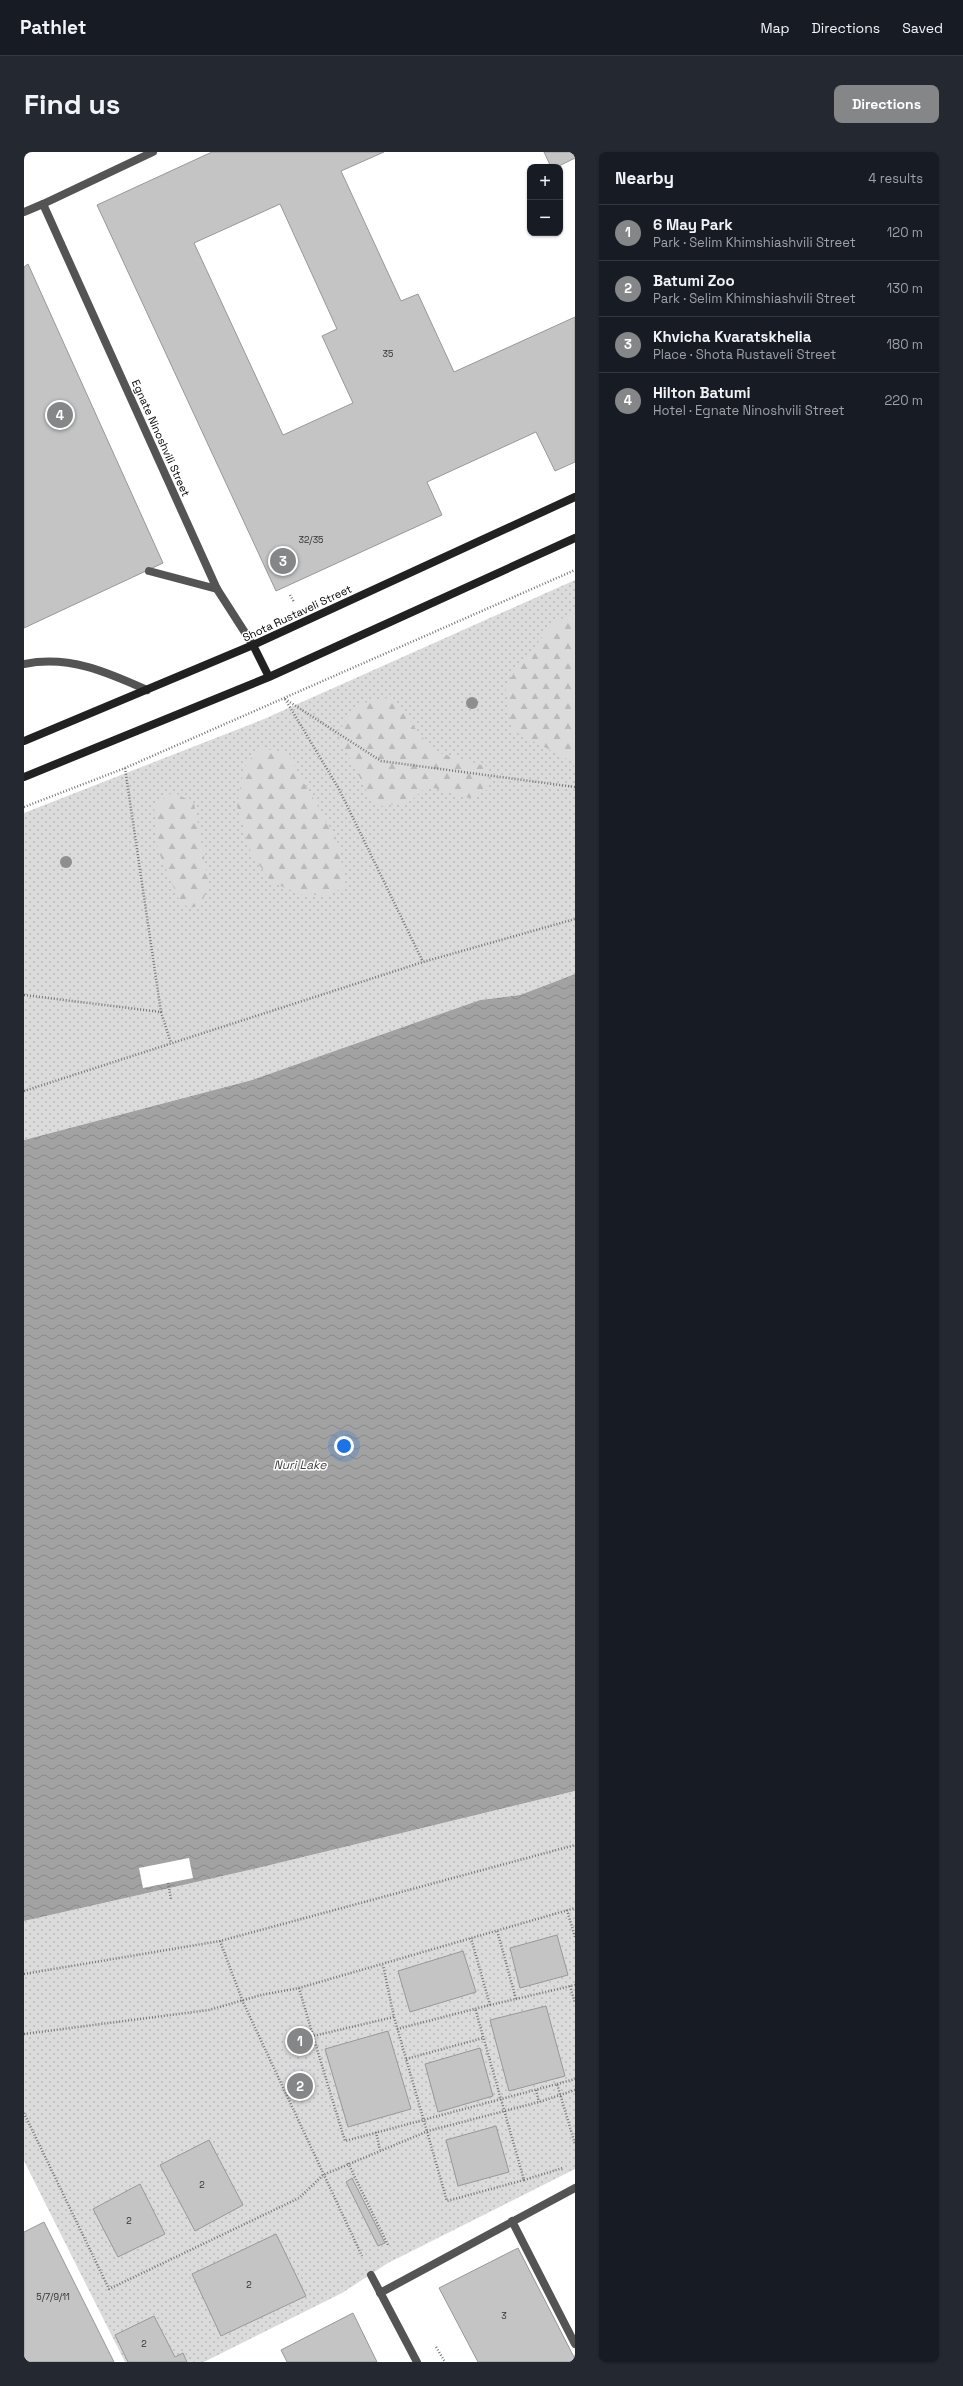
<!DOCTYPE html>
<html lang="en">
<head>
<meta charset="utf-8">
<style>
  body { margin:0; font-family:"Space Grotesk",sans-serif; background:#242831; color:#f1f3f6 }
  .controls { position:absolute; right:12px; top:12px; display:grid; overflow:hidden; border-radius:8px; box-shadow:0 1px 3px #0004 }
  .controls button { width:36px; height:36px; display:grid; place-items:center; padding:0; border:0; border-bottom:1px solid #363941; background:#171b24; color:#f1f3f6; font:20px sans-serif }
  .you { position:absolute; left:320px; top:1294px; width:14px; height:14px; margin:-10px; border:3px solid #fff; border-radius:50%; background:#1a73e8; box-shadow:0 0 0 6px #1a73e833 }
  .badge { display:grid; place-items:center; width:26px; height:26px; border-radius:50%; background:#858687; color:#fff; font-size:13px; font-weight:700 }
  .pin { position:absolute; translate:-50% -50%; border:2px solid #fff; box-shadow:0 1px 4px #0006 }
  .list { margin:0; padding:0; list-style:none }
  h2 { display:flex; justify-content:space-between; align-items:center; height:52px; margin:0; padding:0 16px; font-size:17px }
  h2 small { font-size:13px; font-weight:400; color:#9ea1a6 }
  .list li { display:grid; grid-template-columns:26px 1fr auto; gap:12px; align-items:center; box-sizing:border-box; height:56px; padding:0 16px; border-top:1px solid #363941 }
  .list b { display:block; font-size:15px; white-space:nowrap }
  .list p { margin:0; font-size:13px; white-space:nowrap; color:#9ea1a6 }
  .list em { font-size:13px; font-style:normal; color:#9ea1a6 }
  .map { position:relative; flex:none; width:551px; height:2210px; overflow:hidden; border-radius:8px }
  header { display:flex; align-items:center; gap:24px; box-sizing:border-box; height:56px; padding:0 20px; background:#171b24; border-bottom:1px solid #363941 }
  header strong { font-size:19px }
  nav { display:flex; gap:22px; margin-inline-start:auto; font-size:14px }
  .intro { display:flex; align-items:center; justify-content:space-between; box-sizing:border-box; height:96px; padding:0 24px }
  h1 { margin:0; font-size:28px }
  .button { padding:10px 18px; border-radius:8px; background:#858687; color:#fff; font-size:14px; font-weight:700 }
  main { display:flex; gap:24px; padding:0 24px }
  aside { flex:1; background:#171b24; border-radius:8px; box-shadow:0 1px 3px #0004 }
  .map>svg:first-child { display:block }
  .green { fill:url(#green-dots) }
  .forest { fill:url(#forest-firs) }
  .water { fill:url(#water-waves) }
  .pier { fill:#fff }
  .building { fill:#c4c4c4; stroke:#989898; fill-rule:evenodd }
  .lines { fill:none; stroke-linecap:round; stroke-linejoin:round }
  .path { stroke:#767676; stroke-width:2.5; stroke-dasharray:1 2; stroke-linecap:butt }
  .service { stroke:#545454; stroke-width:8 }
  .minor { stroke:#545454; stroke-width:8 }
  .secondary { stroke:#212121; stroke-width:8 }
  .tree { fill:#8e8e8e }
  .labels { text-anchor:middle; stroke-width:3; stroke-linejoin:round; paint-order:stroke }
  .number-label { font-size:9px; fill:#313131 }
  .street-label { font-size:11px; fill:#000; stroke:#fff }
  .water-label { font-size:12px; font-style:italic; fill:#434343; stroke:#fff }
</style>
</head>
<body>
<header>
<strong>Pathlet</strong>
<nav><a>Map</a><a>Directions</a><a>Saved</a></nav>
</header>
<div class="intro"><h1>Find us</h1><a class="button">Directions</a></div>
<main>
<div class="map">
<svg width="551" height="2210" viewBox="0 0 551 2210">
  <defs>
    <pattern id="green-dots" width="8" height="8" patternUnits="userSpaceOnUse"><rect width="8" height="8" fill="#dbdbdb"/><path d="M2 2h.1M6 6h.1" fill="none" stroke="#bababa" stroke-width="1.8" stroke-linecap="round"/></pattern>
    <pattern id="forest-firs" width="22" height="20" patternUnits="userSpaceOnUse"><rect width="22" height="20" fill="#dbdbdb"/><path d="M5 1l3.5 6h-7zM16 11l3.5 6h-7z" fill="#bababa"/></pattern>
    <pattern id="water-waves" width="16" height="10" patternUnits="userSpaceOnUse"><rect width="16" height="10" fill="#a2a2a2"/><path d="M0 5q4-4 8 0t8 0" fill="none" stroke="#8a8a8a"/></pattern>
  </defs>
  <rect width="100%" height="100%" fill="#fff"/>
  <path class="green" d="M551,428V822L496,843L456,848L228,928L0,988V661L240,567Z
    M551,1639V2017L364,2111L318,2141L180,2210H101L0,2009V1769L234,1716Z"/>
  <path class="forest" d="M551,461V615L547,609L488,578L481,533L530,470Z
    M368,545L397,584L412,600L464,615L465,637L445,646L403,634L387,649L361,654L350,653L313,581L335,552Z
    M234,597L257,599L266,606L313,688L322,735L302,743H279L247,730L227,701L213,654L220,616Z
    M149,640L170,651L185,732L177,753L166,756L156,750L134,698L130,653Z"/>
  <path class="water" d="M551,822V1639L234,1716L0,1769V988L228,928L456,848L496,843Z"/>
  <path class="pier" d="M165,1706L169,1726L119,1736L115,1716Z"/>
  <path class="building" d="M188,0H360L317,19L377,149L394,142L430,220L551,165V310L531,319L512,280L403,330L418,363L252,439L73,53ZM256,52L313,177L298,184L329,251L259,283L170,91Z
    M520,0H551V6L533,15H527Z
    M4,112L139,411L0,476V115Z
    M533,1783L544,1823L496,1836L486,1796Z
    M439,1799L452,1840L386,1860L374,1819Z
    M522,1854L541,1924L485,1939L466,1868Z
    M364,1879L387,1957L324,1975L301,1897Z
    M456,1896L469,1944L414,1960L401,1912Z
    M472,1974L485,2020L434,2034L422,1988Z
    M185,1988L219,2053L171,2079L136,2013Z
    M328,2026L361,2091L354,2094L322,2030Z
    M116,2032L141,2082L94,2105L69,2057Z
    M20,2070L90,2210H0V2080Z
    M252,2082L282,2144L197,2184L168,2122Z
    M494,2096L551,2207V2210H454L415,2136Z
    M329,2161L353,2210H263L257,2198Z
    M130,2164L151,2205L159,2201L163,2210H104L91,2183Z"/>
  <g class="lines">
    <path class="path" d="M266,443L270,450
      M261,547L357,609L551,635
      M261,547L315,637L399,810
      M101,616L137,860
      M0,655L101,616L551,418
      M0,843L137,860L147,891
      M0,939L399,810L551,767
      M144,1731L147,1747
      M543,1758L551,1785
      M196,1789L219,1850L338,2104
      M0,1822L196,1789L551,1693
      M546,1834L551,1851
      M275,1836L289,1884L370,1865L359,1813
      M492,1847L551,1833
      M466,1853L492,1847L473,1778
      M370,1865L423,2049L500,2028L451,1856
      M373,1877L466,1853L447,1786
      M0,1882L185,1858L237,1843L275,1836L551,1756
      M289,1884L321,1989L533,1932L551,1992
      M382,1907L459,1886
      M533,1932L551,1927
      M512,1938L515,1950
      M0,1961L85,2137L275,2046L299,2023L404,1979L515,1950L551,1938
      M352,1980L356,1998
      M324,2011L364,2093
      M500,2028L539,2016
      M412,2195L421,2210"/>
    <path class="service" d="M0,60L19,52
      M125,419L193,437
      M0,512C45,503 83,520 123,538
      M488,2069L551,2192
      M356,2141L551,2036"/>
    <path class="minor" d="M129,0L19,52L193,437L229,493
      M347,2123L393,2210"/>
    <path class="secondary" d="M229,493L245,525
      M0,589L229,493L551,345
      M0,625L245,525L551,386"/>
  </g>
  <g class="tree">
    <circle cx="448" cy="551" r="6"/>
    <circle cx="42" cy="710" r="6"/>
  </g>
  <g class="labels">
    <g class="number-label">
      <text x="364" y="205">35</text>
      <text x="287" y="391">32/35</text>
      <text x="178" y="2036">2</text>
      <text x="105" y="2072">2</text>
      <text x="225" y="2136">2</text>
      <text x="29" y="2148">5/7/9/11</text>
      <text x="480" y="2167">3</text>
      <text x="120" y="2195">2</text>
    </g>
    <g class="street-label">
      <text transform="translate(137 286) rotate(66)" y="4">Egnate Ninoshvili Street</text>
      <text transform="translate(273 461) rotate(-25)" y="4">Shota Rustaveli Street</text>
    </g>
    <g class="water-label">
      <text x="276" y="1317">Nuri Lake</text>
    </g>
  </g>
</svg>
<div class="controls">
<button>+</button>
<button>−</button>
</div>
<div class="you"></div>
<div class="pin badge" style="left:276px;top:1889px">1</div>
<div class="pin badge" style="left:276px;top:1934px">2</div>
<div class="pin badge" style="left:259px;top:409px">3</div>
<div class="pin badge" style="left:36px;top:263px">4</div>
</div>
<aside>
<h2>Nearby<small>4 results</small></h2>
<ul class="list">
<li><span class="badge">1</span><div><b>6 May Park</b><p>Park · Selim Khimshiashvili Street</p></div><em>120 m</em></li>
<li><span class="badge">2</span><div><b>Batumi Zoo</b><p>Park · Selim Khimshiashvili Street</p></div><em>130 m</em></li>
<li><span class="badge">3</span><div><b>Khvicha Kvaratskhelia</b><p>Place · Shota Rustaveli Street</p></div><em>180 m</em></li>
<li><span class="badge">4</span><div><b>Hilton Batumi</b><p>Hotel · Egnate Ninoshvili Street</p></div><em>220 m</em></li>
</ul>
</aside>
</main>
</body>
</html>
